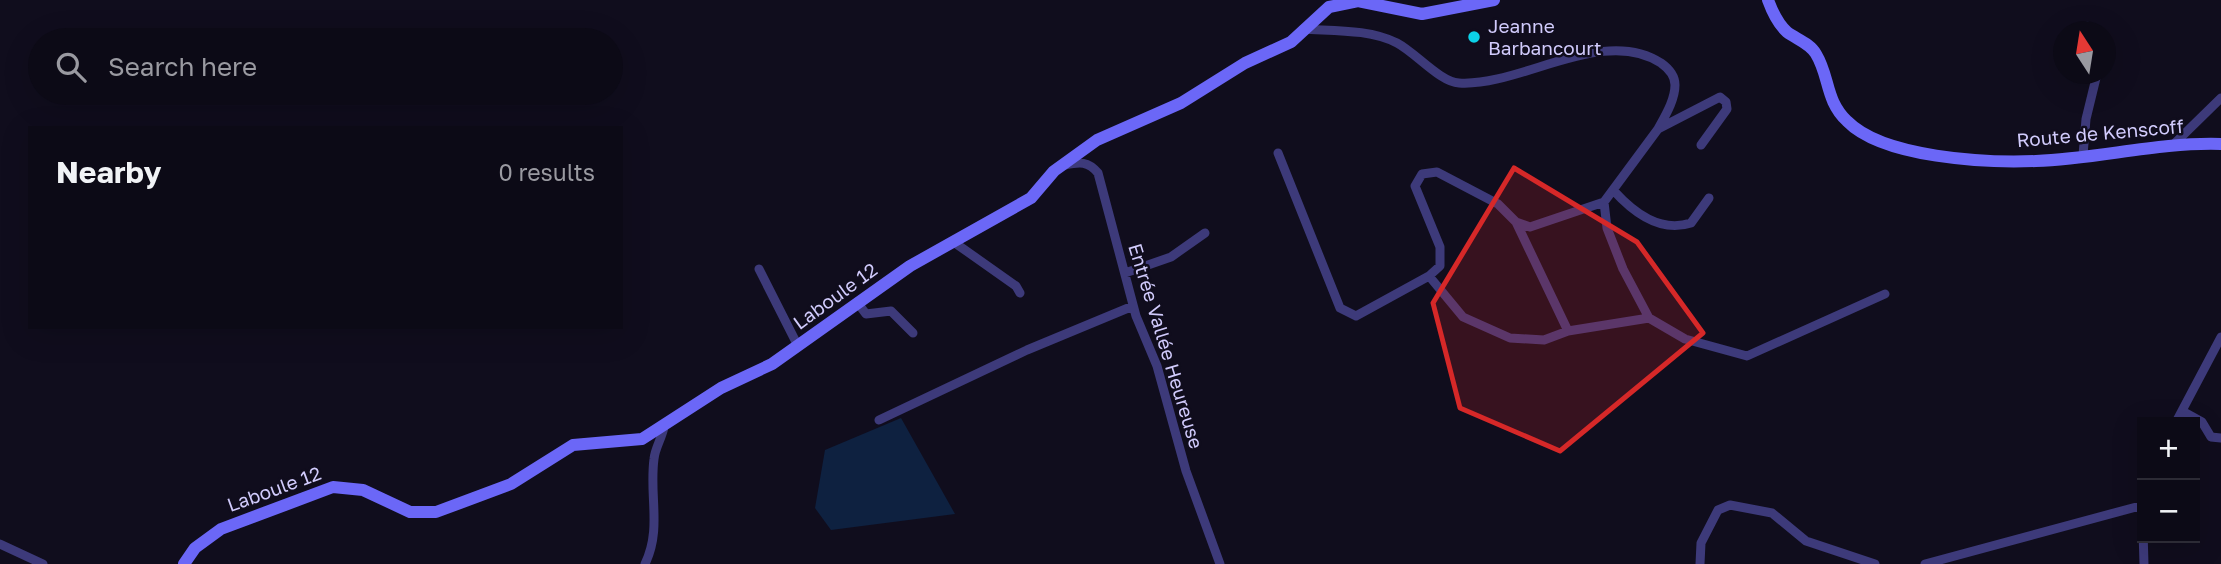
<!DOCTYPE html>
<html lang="en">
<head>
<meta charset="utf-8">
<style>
  body { margin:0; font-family:"Golos Text",sans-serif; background:#1a1823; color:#f1f3f6 }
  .controls { position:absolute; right:21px; bottom:21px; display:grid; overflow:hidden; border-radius:0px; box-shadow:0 7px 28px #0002 }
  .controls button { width:63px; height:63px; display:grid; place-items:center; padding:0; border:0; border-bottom:2px solid #2c2b35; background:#0c0a16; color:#f1f3f6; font:35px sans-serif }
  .compass { position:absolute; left:2053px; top:21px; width:63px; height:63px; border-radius:50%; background:#0c0a16; box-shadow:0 7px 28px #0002; rotate:348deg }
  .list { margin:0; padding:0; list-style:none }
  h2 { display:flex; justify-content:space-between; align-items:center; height:91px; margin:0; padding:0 28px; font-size:30px }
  h2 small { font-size:23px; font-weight:400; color:#9a9aa1 }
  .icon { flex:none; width:38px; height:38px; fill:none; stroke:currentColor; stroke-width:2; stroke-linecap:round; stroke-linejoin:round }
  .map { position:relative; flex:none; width:2221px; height:564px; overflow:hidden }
  .search { position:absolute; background:#0c0a16; box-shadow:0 7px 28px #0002; left:28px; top:28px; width:595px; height:77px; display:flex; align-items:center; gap:18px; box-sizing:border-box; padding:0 24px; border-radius:38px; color:#9a9aa1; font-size:26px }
  .panel { position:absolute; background:#0c0a16; box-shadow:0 7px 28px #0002; left:28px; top:126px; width:595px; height:203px; border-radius:0px }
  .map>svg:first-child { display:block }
  .water { fill:#0e2140 }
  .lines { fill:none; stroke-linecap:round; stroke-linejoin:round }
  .street { stroke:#3d3a7a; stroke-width:9 }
  .secondary { stroke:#6b67f7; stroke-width:12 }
  .marked { fill:#d62828; fill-opacity:0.2; stroke:#d62828; stroke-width:5; stroke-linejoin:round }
  .poi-dot { fill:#0cd1e8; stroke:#100d1d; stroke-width:2.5 }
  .labels { text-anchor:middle; stroke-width:5; stroke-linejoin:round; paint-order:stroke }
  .poi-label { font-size:19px; fill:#d1cbfc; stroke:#100d1d; text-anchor:start }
  .street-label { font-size:19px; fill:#d1cbfc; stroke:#100d1d }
</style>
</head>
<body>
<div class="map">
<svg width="2221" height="564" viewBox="0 0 2221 564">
  <rect width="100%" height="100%" fill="#100d1d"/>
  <path class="water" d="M901,418L955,514L831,530L815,508L825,450Z"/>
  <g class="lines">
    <path class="street" d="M1303,29C1333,31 1370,29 1397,43C1416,53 1440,82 1459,83C1521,87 1603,25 1661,63C1668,68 1675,75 1675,85C1675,100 1665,116 1658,129
      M2078,31L2087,26L2094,32
      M2175,143L2221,98
      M1278,153L1340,308L1356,316L1429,276L1440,266V247L1415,186L1422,174L1437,172L1498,204L1516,222L1568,331
      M2083,155L2086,119L2097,74
      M1065,165C1080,162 1088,161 1098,173L1136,316L1157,366L1186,471L1220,564
      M1614,191C1634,213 1660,233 1691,223L1709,198
      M1604,202L1607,228L1623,269L1649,318L1685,339L1747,356L1885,294
      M1516,222L1530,227L1604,202L1658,129L1720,97L1726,102L1727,109L1701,145
      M955,243L1016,286L1020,293
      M759,269L798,346
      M1125,273L1171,257L1205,233
      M1429,276L1463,317L1510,338L1544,340L1568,331L1649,318
      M857,302L866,314L891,311L913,333
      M2182,411L2202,422L2211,437L2221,438
      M879,420L1027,350L1133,306
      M2176,422L2221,337
      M2142,497L2144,564
      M0,544L43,564
      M645,564C662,529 649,496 654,459C655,448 662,438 664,427
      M1700,564L1701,543L1718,510L1730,505L1772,513L1806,541L1875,564
      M1925,564L2140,506"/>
    <path class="secondary" d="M1768,0C1772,11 1778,24 1787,32C1796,39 1810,43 1816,54C1830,77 1825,100 1847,121C1883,158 1986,163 2036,161C2098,159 2158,142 2221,144
      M184,564L195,548L221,529L333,487L363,490L410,512H436L511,484L573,445L642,439L721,388L772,364L910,266L1031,198L1054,171L1097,140L1181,103L1245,63L1291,42L1329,7L1358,1L1422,14L1494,0"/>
  </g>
  <path class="marked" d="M1514,168L1637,242L1703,333L1560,451L1460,408L1433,303Z"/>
  <circle class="poi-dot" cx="1474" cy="37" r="7"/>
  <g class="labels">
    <g class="poi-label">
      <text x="1488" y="33">Jeanne<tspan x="1488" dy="22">Barbancourt</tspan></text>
    </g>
    <g class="street-label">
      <text transform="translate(2100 133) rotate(-5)" y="7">Route de Kenscoff</text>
      <text transform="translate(835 296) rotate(-36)" y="7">Laboule 12</text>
      <text transform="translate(1166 346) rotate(73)" y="7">Entrée Vallée Heureuse</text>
      <text transform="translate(274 489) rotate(-20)" y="7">Laboule 12</text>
    </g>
  </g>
</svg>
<div class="controls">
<button>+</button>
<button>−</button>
</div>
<svg class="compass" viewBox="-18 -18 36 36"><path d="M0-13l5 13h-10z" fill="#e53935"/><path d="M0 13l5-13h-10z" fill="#9a9aa1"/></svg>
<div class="search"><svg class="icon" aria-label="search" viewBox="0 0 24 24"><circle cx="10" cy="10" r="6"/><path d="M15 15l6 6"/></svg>Search here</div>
<section class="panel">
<h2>Nearby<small>0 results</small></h2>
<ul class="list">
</ul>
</section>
</div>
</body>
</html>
